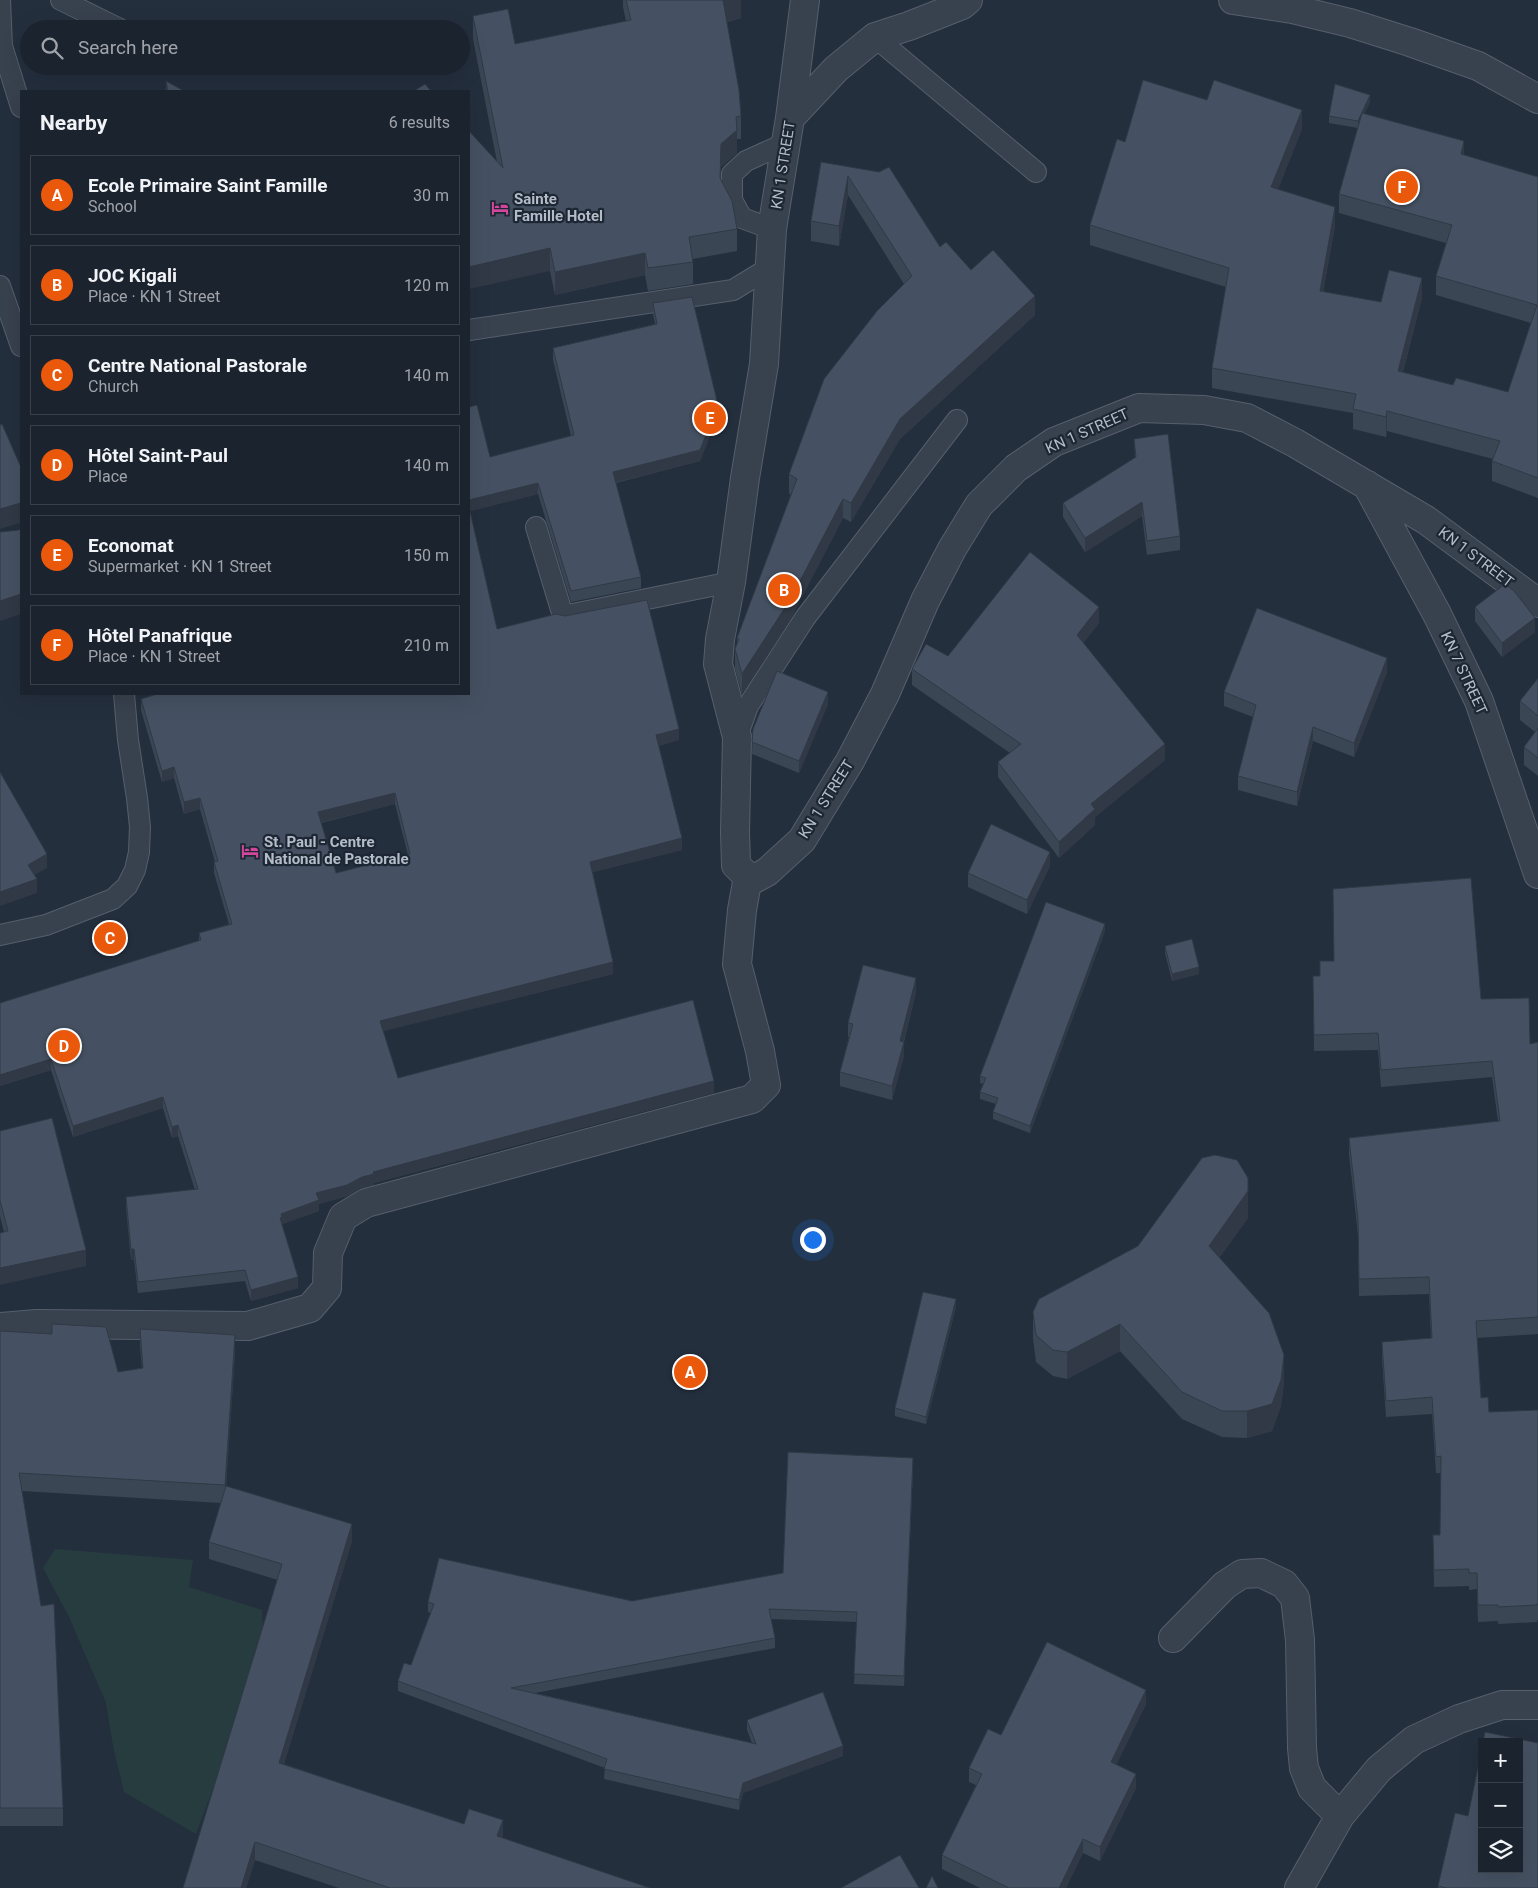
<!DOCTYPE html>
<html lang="en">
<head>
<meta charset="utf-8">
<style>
  body { margin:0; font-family:Roboto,sans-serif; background:#282f3a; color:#f1f3f6 }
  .controls { position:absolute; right:15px; bottom:15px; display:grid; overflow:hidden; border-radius:0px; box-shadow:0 5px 20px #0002 }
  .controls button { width:45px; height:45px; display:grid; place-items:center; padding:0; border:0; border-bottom:1px solid #39404a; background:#1b232e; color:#f1f3f6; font:25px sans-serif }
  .you { position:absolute; left:812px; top:1239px; width:18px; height:18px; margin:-12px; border:4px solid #fff; border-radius:50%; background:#1a73e8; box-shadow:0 0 0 8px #1a73e833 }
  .badge { display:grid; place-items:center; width:32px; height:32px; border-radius:50%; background:#ea580c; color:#fff; font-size:16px; font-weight:700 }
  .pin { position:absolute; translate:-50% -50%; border:2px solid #fff; box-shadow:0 1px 5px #0006 }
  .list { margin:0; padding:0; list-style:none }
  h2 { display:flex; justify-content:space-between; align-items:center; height:65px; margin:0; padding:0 20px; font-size:21px }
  h2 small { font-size:16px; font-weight:400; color:#a0a4aa }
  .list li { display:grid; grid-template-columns:32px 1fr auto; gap:15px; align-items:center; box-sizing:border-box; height:80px; margin:0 10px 10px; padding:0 10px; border:1px solid #39404a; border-radius:0px }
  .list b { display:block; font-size:19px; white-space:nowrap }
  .list p { margin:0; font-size:16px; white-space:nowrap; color:#a0a4aa }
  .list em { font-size:16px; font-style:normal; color:#a0a4aa }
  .icon { flex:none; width:28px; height:28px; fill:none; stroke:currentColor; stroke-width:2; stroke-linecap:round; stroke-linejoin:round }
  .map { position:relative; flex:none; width:1538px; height:1888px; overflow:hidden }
  .search { position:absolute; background:#1b232e; box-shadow:0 5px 20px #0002; left:20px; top:20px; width:450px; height:55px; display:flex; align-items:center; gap:12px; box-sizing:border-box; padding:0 18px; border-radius:28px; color:#a0a4aa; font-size:19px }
  .panel { position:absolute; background:#1b232e; box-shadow:0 5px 20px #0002; left:20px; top:90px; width:450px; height:605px; border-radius:0px }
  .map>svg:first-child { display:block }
  .green { fill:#263c3f }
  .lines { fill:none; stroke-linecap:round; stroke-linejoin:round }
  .lane-casing { stroke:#565f6c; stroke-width:22 }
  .street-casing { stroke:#565f6c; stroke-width:30 }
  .lane { stroke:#38414e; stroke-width:20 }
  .street { stroke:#38414e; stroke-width:28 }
  .wall { fill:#3b4654; fill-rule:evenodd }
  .shaded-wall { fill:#303945 }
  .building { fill:#455162; stroke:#303945; fill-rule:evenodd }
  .labels { text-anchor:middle; stroke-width:4.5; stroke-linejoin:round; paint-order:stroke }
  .street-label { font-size:15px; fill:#b4bcc9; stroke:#1d2633 }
  .poi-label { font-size:15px; font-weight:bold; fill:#b4bcc9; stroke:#1d2633; text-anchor:start }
</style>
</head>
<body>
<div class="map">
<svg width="1538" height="1888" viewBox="0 0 1538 1888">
  <rect width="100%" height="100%" fill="#242f3e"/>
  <path class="green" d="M55,1549L193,1560L189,1587L262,1610L263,1635L238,1721L196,1834L124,1792L113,1746L106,1703L69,1617L43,1568Z"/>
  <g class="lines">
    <g class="lane-casing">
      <path id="lane" d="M0,0L2,46L21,107
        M61,0L120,29
        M875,37L1036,172
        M772,229L742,218L732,200V174L746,161L786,143
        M0,286L21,346
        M469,330L733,290L769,268
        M536,527L563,616L731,582
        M737,737L748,706L805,618L957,420
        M0,935L46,925L113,899L127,886L135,870L139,852L140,827L137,798L128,740L124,694"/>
    </g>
    <g class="street-casing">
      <path id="street" d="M805,0L790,118L772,229L764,364L745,478L731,582L720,639L718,664L737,737L735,832L736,865L748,877L754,879L767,872L802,840L850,761L885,694L925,601L952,549L979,505L1016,468L1054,442L1139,408L1204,410L1247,418L1295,443L1426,520L1538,603
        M1233,0L1292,9L1350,23L1410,42L1478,66L1538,99
        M790,118L836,69L875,37L909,26L962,5L968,0
        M1367,485L1437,614L1479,701L1538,874
        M0,1327L37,1324L248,1326L310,1308L327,1288L328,1253L343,1217L366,1203L752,1099L766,1085L760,1051L737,964L742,910L748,877
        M1173,1638L1225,1585L1242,1574L1261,1573L1284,1584L1295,1598L1300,1640L1302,1748L1304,1768L1312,1788L1340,1816
        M1299,1888L1340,1816L1379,1769L1414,1740L1459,1719L1502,1705H1538"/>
    </g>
    <use href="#lane" class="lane"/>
    <use href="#street" class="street"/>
  </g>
  <path class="wall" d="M623,0H741V18L727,22L741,116V139H737V153L721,167V179L737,229V251L693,259V284L648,291L645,275L555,295L550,271L497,162L473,39V16L515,44L626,21L623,7Z
    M166,81L184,91H166Z
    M1370,102L1364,114L1464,156L1538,177V498L1492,481V461L1493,459L1387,431L1386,437L1353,429V413L1212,388V368L1226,287L1090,245V225L1125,142L1302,129L1278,189L1335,226L1323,292L1381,302L1422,298L1403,372L1453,385L1508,392L1531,323L1436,295V276L1446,243L1339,213V194L1358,128L1329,123V116Z
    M821,162L879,172L940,247L1035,315L900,439L851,522L843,518L790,620L742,694L735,669V649L737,645V638L791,495L789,493V474L904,284L848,195L839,246L811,241V221Z
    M653,303L718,416L700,461L616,483L641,577V588L571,602L538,494L470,511L497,629L679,740L658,746L682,850L593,872L613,974L383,1031L398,1078L714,1093L374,1183V1185L362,1188L347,1196L319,1204V1211L282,1224L298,1288L251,1301L245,1281L138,1293L134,1260H131L126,1208V1197L195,1190L178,1136L172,1138L163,1108L73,1137L51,1070L0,1086L199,941V933L229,924L214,873V862H215L200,809L184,814L174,778L162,782L141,710V699L469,694V407L490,457L571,436L553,360V348L655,324L653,314ZM395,804L408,855L336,873L321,823Z
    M1134,439L1180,536V550L1147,555L1142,516L1085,552L1063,517V503L1135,458Z
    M20,465H21V523H20Z
    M1475,607L1535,632L1502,657L1475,621Z
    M1099,623L1083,643L1165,760L1095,817V825L1059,858L998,777V762L1010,753L912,685V669L948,656Z
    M1387,672L1354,757L1313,741L1297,806L1238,790V776L1253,717L1224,706V692Z
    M1538,679V776L1524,765V747L1535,732L1520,720V701Z
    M828,704L799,773L752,754L753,729Z
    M1050,866L1027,914L968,887V873Z
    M1333,889L1481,999L1530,1044L1538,1042V1334L1477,1338L1481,1398L1489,1412L1538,1410V1620H1537V1622L1498,1624V1621L1478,1622L1477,1589L1469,1590V1586L1434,1587L1433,1535H1440L1441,1473H1436L1432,1414L1386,1417L1382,1359V1342L1431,1338L1429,1294L1359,1296L1358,1235L1349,1154V1138L1498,1121L1492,1077L1381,1087L1378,1050L1314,1051L1313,976H1320L1334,961Z
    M1105,931L1030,1133L993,1119V1112L996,1104L980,1099V1092L983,1084L980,1083V1076Z
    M1165,946L1199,974L1172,981L1165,953Z
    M916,992L904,1042V1056L892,1100L840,1086V1072L849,1037H848V1023Z
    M0,1131L86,1266L4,1232L0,1216Z
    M1248,1218L1219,1258L1284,1382L1281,1406L1272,1431L1247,1438L1222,1437L1182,1419L1120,1351L1067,1379L1053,1376L1036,1362L1033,1339V1312L1138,1246Z
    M956,1307L926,1424L895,1416V1408Z
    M140,1329L235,1353L226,1486L352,1541L284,1764L650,1888H339L255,1860L246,1888L278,1580L209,1559V1542L221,1503L22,1491L63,1808V1826H0V1331L118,1372L142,1368L140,1347Z
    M913,1468L904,1686L854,1684L857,1622L771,1619L775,1638V1648L535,1693L752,1743L747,1730V1720L843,1756L743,1793L739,1810L604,1779L605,1768L398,1691V1681L411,1665L431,1613L428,1612V1602L632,1601L783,1573Z
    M1146,1704L1116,1765L1136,1788L1100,1861L1083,1853L1066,1888H980L942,1869V1855L976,1785L969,1782V1768L1001,1735Z
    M1468,1816L1538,1888H1438V1886Z"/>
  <path class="shaded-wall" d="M723,0H741V18L723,22Z
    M1370,95V102L1358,128V121Z
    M1302,110V129L1271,207V187Z
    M737,130V153L721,167L720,200L721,144Z
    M1464,141V161L1461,154Z
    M848,176V195L839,246V226Z
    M1335,207V226L1320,311V291Z
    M550,248V271L469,289V267Z
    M645,253V275L555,295V272Z
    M1422,278V298L1398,390V371Z
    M1035,296V315L900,439L851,522V503L900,419Z
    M718,405V416L700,461L613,483V472Z
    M1387,411V431L1386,437V417Z
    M538,483V494L469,511V500Z
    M843,499V518L790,620L742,694V674Z
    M1142,502V516L1085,552V538Z
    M20,503V523L0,529V509Z
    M21,594V614L0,621V601Z
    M1099,607V623L1077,651V635Z
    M1535,618V632L1502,657V643Z
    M1387,658V672L1354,757V743Z
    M828,692V704L799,773V761Z
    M1313,727V741L1297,806V792Z
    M679,729V740L656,747V735Z
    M1165,744V760L1095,817V825L1059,858V842L1091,804Z
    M174,767V778L162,782V771Z
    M395,793V804L318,823V812Z
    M200,798V809L184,814V802Z
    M682,838V850L590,873V862Z
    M1050,852V866L1027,914V900Z
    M47,854V868L28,879V865Z
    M37,879V893L0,906V892Z
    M1105,924V931L1030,1133V1126Z
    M613,962V974L380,1032V1021Z
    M1199,967V974L1172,981V974Z
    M916,978V992L900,1055V1041Z
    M904,1042V1056L892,1100V1086Z
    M51,1059V1070L0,1086V1075Z
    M714,1081V1093L374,1183V1185L362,1188L347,1196L319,1204V1211L282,1224L280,1218L281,1214L316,1193L362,1177L373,1172Z
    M163,1097V1108L73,1137V1126Z
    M178,1125V1136L172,1138V1127Z
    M1248,1191V1218L1209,1273V1246Z
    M131,1249H134V1260H131Z
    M86,1250V1266L0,1285V1268Z
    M298,1277V1288L251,1301V1290Z
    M956,1299V1307L926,1424V1417Z
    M1120,1324V1351L1067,1379V1352Z
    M235,1335V1353L225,1503V1485Z
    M1284,1355V1382L1281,1406L1272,1431L1247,1438V1411Z
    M913,1458V1468L904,1686V1676Z
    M352,1524V1541L279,1780V1763Z
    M1146,1690V1704L1111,1776V1762Z
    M843,1746V1756L743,1793L739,1810V1800L743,1783Z
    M1136,1774V1788L1100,1861V1847Z
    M503,1820V1837L497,1853V1836Z
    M1083,1839V1853L1066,1888H1059Z
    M255,1842V1860L246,1888H241Z"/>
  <path class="building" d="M626,0H723L739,90L741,116L736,117L737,130L721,144L720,178L732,201L737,229L689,237L693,262L648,268L645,253L555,272L550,248L469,267V131L503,168L473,16L508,9L515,44L631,20Z
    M1143,80L1207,100L1214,80L1302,110L1271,187L1335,207L1320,291L1381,302L1389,270L1422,278L1398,371L1453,385L1456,378L1508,392L1537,305L1436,276L1452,225L1339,194L1362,113L1464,141L1461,154L1538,177V478L1492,461L1500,441L1387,411L1386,417L1353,409L1356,394L1212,368L1229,268L1090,225L1117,139L1125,142Z
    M166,81L184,91H168Z
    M425,84L431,91H414Z
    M1335,84L1370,95L1358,121L1329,116Z
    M821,162L879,172L889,167L940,247L946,242L971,270L993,250L1035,296L900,419L851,503L843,499L790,600L742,674L735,649L739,639L737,638L797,479L789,474L824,379L877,311L912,276L848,176L839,226L811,221Z
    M692,297L718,405L700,450L613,472L641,577L571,591L538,483L469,500V407L477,405L490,457L574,435L553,348L657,324L653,303Z
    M2,424L20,465H21V503L0,509V425Z
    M1168,434L1180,536L1147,541L1142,502L1085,538L1063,503L1136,457L1134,439Z
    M469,507L497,629L556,614L565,616L647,600L679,729L656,735L682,838L590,862L613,962L380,1021L398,1078L693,1000L714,1081L373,1172L374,1174L362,1177L347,1185L316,1193L319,1200L281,1214L282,1217L280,1218L298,1277L251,1290L245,1270L138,1282L134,1249H131L126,1197L198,1189L178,1125L172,1127L163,1097L73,1126L51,1059L0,1075V1003L201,940L199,933L232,924L214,862L218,861L200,798L184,802L174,767L162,771L141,699L157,694H469ZM395,793L410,854L336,873L318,812Z
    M21,528V594L0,601V532L19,530Z
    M1030,552L1099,607L1077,635L1165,744L1091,804L1095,809L1059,842L998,762L1021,744L912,669L926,644L948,656Z
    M1505,584L1514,591L1535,618L1502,643L1475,607Z
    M1257,608L1387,658L1354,743L1313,727L1297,792L1238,776L1256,705L1224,692Z
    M777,671L828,692L799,761L752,742L753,729Z
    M1538,678V716L1520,701Z
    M1538,728V758L1524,747Z
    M0,772L47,854L28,865L37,879L0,892Z
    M991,824L1050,852L1027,900L968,873Z
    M1471,878L1481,999L1529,998L1530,1044L1538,1042V1317L1476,1321L1481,1398L1488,1397L1489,1412L1538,1410V1604H1537V1605L1498,1607V1605H1478L1477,1573H1469V1569L1434,1570L1433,1535H1440L1441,1456L1436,1457L1432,1397L1386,1401L1382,1342L1432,1338L1429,1277L1359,1279L1358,1219L1349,1138L1500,1121L1492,1061L1381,1070L1378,1033L1314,1035L1313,976H1320V961H1334L1333,889Z
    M1046,902L1105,924L1030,1126L993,1112L998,1098L980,1092L986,1078L980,1076Z
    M1192,939L1199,967L1172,974L1165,946Z
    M863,965L916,978L900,1041L904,1042L892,1086L840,1072L853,1024L848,1023Z
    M52,1118L86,1250L0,1268V1233L8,1231L0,1200V1131Z
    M1215,1155L1237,1160L1248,1178V1191L1209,1246L1269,1313L1284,1355L1281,1380L1272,1404L1247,1411H1222L1182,1392L1120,1324L1067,1352L1053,1350L1036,1335L1033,1312L1039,1299L1138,1246L1202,1158Z
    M923,1292L956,1299L926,1417L895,1408Z
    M52,1324L106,1327L118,1372L143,1368L140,1329L235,1335L225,1485L19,1473L41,1606L54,1604L63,1808H0V1331L52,1334Z
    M788,1452L913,1458L904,1676L854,1674L857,1612L769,1609L775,1638L511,1688L756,1744L747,1720L823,1692L843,1746L743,1783L739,1800L604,1769L607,1759L398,1681L404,1663L411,1665L434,1604L428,1602L439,1558L632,1601L783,1573Z
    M226,1486L352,1524L279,1763L464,1824L469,1809L503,1820L497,1836L650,1888H390L255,1842L241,1888H183L282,1564L209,1542Z
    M1047,1642L1146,1690L1111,1762L1136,1774L1100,1847L1083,1839L1059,1888H1009L942,1855L982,1774L969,1768L988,1729L1001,1735Z
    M1485,1732L1538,1743V1888H1447L1438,1886L1455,1813L1468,1816L1482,1747V1869H1519V1742H1483Z
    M900,1855L919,1888H841Z
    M932,1876L938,1888H926Z"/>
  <defs>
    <g id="hotel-bare" transform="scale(1.35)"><path d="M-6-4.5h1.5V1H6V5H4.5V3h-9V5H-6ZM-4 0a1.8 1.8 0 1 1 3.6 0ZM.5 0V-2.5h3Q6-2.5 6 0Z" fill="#d1479c" stroke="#1d2633" stroke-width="2.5" paint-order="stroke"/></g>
  </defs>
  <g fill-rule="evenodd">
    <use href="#hotel-bare" x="500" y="208"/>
    <use href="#hotel-bare" x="250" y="851"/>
  </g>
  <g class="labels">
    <g class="street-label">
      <text transform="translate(783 165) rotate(-81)" y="5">KN 1 STREET</text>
      <text transform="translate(1087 431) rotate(-24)" y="5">KN 1 STREET</text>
      <text transform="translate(1476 557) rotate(37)" y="5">KN 1 STREET</text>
      <text transform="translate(1464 673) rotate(65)" y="5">KN 7 STREET</text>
      <text transform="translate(826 799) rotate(-58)" y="5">KN 1 STREET</text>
    </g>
    <g class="poi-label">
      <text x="514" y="204">Sainte<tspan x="514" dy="17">Famille Hotel</tspan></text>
      <text x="264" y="847">St. Paul - Centre<tspan x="264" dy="17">National de Pastorale</tspan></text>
    </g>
  </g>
</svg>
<div class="controls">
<button>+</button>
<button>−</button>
<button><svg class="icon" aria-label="layers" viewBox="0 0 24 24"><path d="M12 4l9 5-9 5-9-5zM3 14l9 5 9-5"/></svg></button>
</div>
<div class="you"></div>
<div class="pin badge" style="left:690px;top:1372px">A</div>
<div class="pin badge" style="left:784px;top:590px">B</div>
<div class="pin badge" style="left:110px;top:938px">C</div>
<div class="pin badge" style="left:64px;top:1046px">D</div>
<div class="pin badge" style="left:710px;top:418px">E</div>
<div class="pin badge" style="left:1402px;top:187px">F</div>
<div class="search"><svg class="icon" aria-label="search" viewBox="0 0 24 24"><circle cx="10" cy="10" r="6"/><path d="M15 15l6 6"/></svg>Search here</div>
<section class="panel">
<h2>Nearby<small>6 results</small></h2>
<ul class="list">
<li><span class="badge">A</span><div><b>Ecole Primaire Saint Famille</b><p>School</p></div><em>30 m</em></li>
<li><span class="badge">B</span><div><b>JOC Kigali</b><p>Place · KN 1 Street</p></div><em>120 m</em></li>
<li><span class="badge">C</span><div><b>Centre National Pastorale</b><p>Church</p></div><em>140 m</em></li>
<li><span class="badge">D</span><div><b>Hôtel Saint-Paul</b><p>Place</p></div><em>140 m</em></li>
<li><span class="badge">E</span><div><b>Economat</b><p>Supermarket · KN 1 Street</p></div><em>150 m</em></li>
<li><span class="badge">F</span><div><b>Hôtel Panafrique</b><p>Place · KN 1 Street</p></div><em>210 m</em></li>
</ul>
</section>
</div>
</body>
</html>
